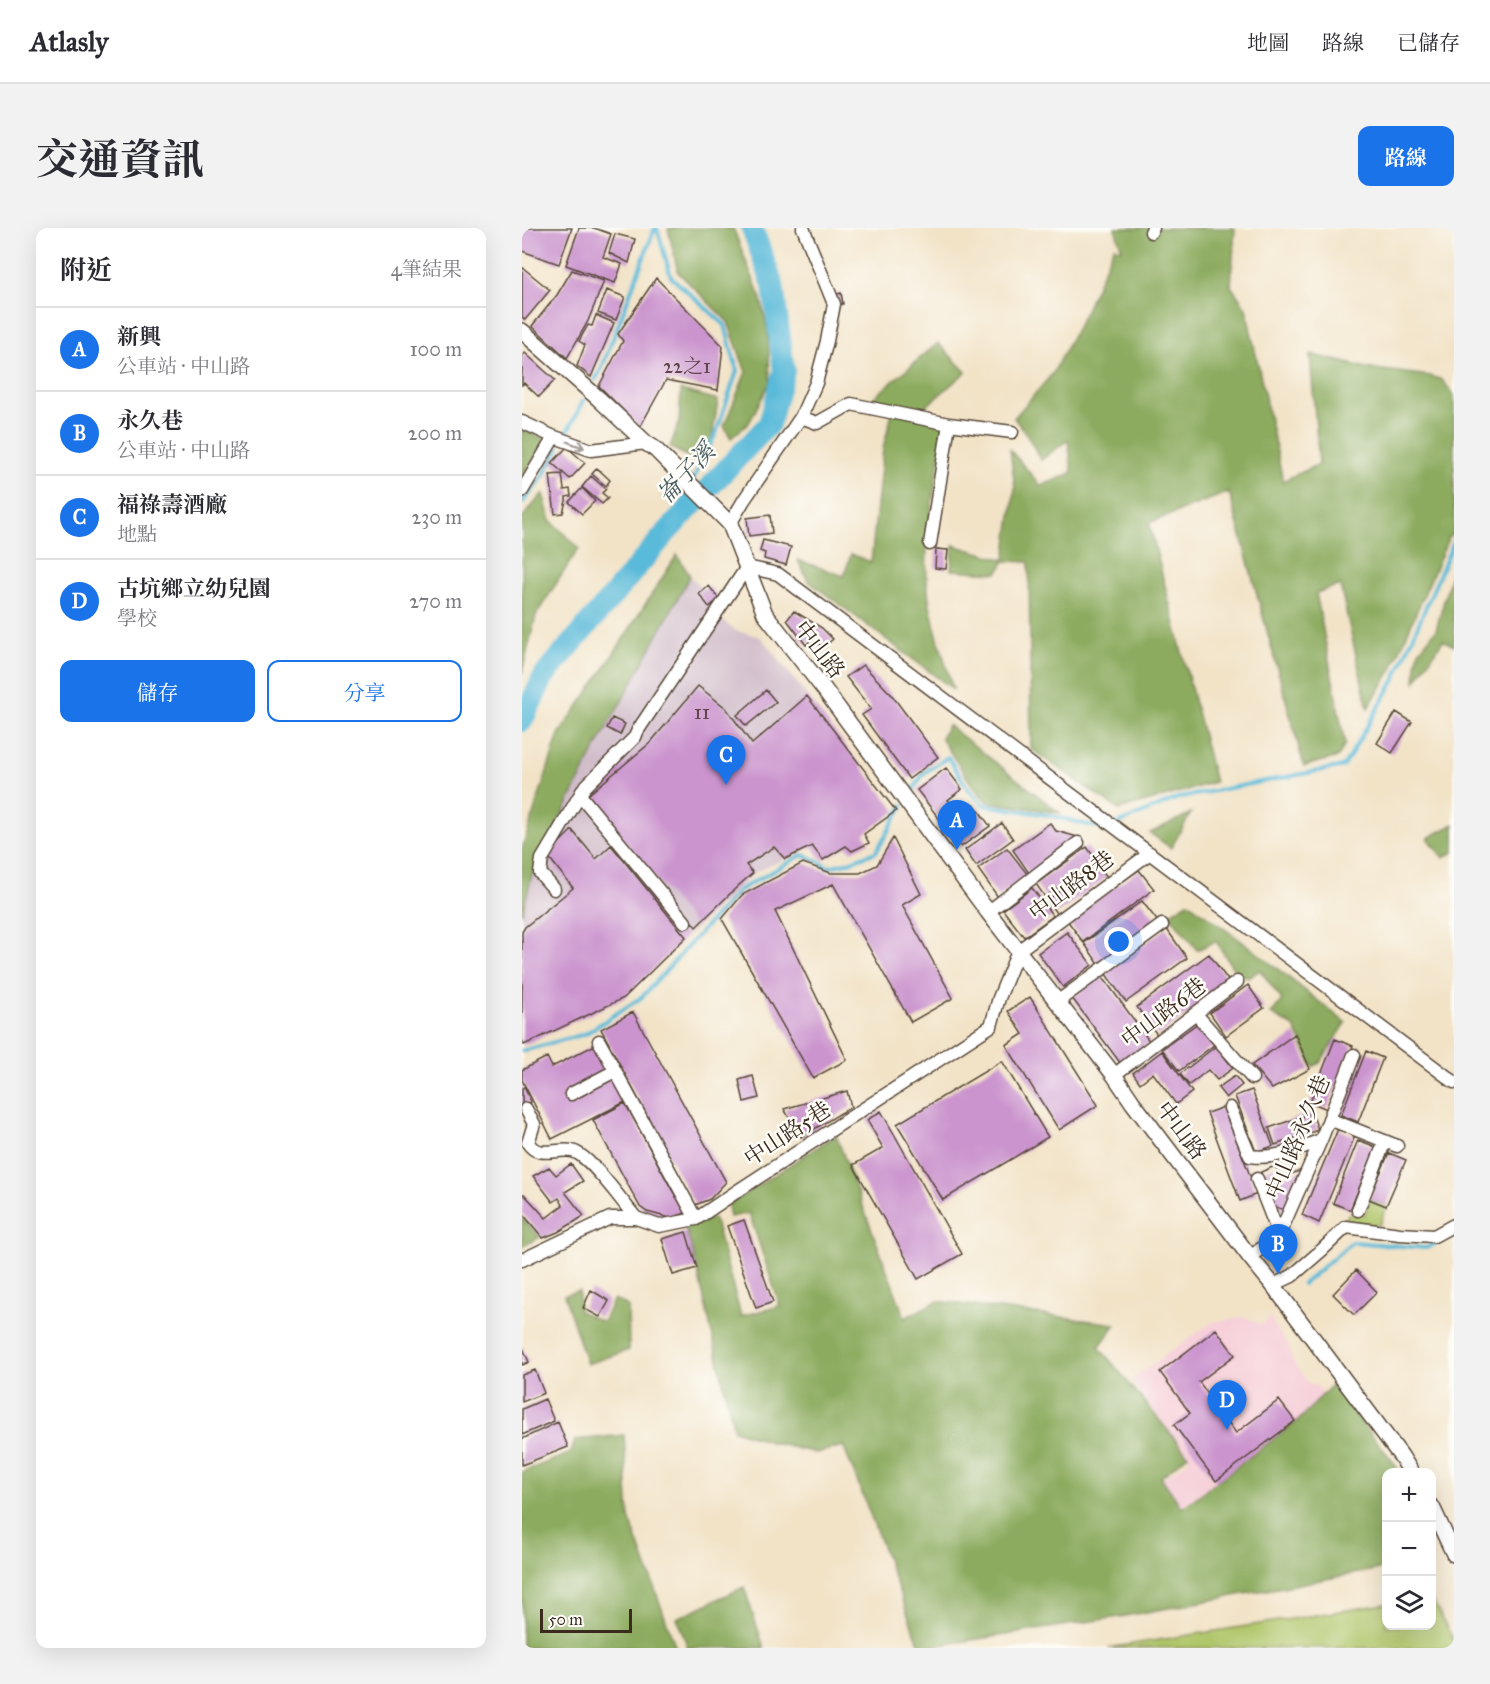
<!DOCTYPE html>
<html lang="zh-TW">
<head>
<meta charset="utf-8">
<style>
  body { margin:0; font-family:"IM FELL Great Primer","Noto Serif TC",serif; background:#f2f2f3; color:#2b2b33 }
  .controls { position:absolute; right:18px; bottom:18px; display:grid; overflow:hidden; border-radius:12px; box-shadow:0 6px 24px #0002 }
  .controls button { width:54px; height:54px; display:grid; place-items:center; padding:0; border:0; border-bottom:2px solid #e1e1e2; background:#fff; color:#2b2b33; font:30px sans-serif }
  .scale { position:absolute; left:18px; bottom:15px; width:92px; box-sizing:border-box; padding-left:6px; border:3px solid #3b2a1e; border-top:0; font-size:16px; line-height:21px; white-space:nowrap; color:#3b2a1e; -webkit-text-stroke:4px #fdfcf7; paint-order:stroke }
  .you { position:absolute; left:597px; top:714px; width:21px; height:21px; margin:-15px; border:4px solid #fff; border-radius:50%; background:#1a73e8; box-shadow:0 0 0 9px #1a73e833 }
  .badge { display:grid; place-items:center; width:39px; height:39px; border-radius:50%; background:#1a73e8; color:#fff; font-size:20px; font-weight:700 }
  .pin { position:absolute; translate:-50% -50px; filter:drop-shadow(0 2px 3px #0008) }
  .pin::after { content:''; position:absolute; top:32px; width:21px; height:18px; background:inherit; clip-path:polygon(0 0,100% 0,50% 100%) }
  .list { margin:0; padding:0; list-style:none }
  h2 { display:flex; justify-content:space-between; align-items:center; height:78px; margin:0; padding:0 24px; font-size:26px }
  h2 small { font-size:20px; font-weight:400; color:#7c7c81 }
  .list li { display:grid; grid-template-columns:39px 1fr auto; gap:18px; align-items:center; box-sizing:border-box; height:84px; padding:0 24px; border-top:2px solid #e1e1e2 }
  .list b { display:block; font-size:22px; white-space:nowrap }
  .list p { margin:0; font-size:20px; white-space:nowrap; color:#7c7c81 }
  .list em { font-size:20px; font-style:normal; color:#7c7c81 }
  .actions { display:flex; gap:12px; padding:18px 24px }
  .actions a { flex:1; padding:14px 0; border:2px solid #1a73e8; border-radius:12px; text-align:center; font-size:21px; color:#1a73e8 }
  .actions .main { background:#1a73e8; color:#fff }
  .icon { flex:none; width:33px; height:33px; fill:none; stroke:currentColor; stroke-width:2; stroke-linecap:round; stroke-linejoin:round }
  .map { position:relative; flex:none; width:932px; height:1420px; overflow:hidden; border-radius:12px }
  header { display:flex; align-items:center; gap:36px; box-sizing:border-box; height:84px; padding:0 30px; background:#fff; border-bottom:2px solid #e1e1e2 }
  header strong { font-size:28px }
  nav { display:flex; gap:33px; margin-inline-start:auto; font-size:21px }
  .intro { display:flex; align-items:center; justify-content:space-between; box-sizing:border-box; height:144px; padding:0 36px }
  h1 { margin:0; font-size:42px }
  .button { padding:15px 27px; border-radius:12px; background:#1a73e8; color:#fff; font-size:21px; font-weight:700 }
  main { display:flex; gap:36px; padding:0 36px }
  aside { flex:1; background:#fff; border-radius:12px; box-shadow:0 6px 24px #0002 }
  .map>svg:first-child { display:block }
  .built { fill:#f6cfd8 }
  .industrial { fill:#d1bdca }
  .green { fill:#b0c66a; stroke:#767844; stroke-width:1.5 }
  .forest { fill:#8cab5e; stroke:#646a3e; stroke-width:1.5 }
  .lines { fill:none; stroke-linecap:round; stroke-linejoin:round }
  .stream { stroke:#5abad9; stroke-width:4 }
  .river { stroke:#5abad9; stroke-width:22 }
  .building { fill:#cb94ce }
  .minor-casing { stroke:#564637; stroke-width:15 }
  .major-casing { stroke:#564637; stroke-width:18 }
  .minor { stroke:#fff; stroke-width:12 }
  .major { stroke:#fff; stroke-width:15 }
  .oneway { stroke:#a79f9a }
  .labels { text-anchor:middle; stroke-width:5; stroke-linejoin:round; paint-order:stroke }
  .number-label { font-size:20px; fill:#5f444a }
  .street-label { font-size:22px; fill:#3b2a1e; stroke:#fdfcf7 }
  .water-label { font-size:24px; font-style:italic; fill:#465c5f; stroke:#fdfcf7 }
</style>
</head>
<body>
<header>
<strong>Atlasly</strong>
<nav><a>地圖</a><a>路線</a><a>已儲存</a></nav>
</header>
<div class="intro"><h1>交通資訊</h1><a class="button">路線</a></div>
<main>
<aside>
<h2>附近<small>4筆結果</small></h2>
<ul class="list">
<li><span class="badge">A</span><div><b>新興</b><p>公車站 · 中山路</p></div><em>100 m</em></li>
<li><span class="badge">B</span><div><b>永久巷</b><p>公車站 · 中山路</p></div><em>200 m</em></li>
<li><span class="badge">C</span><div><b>福祿壽酒廠</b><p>地點</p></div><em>230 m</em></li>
<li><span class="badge">D</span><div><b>古坑鄉立幼兒園</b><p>學校</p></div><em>270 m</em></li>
</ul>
<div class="actions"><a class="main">儲存</a><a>分享</a></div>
</aside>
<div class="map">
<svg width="932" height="1420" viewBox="0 0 932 1420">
  <rect width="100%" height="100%" fill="#fdfcf7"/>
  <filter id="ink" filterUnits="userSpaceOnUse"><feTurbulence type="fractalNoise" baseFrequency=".0167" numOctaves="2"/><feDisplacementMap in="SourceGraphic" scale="12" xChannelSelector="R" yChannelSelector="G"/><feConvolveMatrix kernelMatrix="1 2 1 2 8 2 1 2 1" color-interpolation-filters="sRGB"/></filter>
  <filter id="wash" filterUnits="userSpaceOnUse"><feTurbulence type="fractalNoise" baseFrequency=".008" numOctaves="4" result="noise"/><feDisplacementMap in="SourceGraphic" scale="24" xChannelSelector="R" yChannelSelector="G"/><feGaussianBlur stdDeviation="1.35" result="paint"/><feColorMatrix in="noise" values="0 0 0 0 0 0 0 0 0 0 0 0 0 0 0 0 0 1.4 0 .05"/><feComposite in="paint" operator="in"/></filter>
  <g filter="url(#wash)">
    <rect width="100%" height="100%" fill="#f2e3c7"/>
    <path class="built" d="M723,1089L739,1097L749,1089L752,1098L767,1118L770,1132L787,1155L796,1159L805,1171L659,1279L640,1251L668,1232L609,1152L690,1094Z"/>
    <path class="industrial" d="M168,348L182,362L195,382L200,392L214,403L239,409L374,583L342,606L347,615L330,623L324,619L301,632L290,619L231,645L216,658L102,770L2,817L0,812V686L10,647L68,531Z"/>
    <path class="green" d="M847,971L864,978L858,997L823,995L826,986H843Z
      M910,1371L932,1413V1420H586L864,1376V1398H910Z"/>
    <path class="forest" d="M146,0H211L239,71L246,103L248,154L227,195L209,210L202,198L224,144L206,94L156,44Z
      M593,0H713L709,58L724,80L761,253L797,236L788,126L845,140L909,148L920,152L932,167V304L927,309L869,443L846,480L818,357L794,365L823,516L816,529L782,538L707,264L627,295L693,554L597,582L509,521L507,334L483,333L475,345L429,342L431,317L483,332L493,259L488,222L519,258L550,245L546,212L519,232L505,207L492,190L531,145L563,84L592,19L600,22Z
      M416,115L444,144L395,186L425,195C414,253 397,318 408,377C413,405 423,433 431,461L286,353L276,332L322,348L329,326L349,334L361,221L371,181L351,170Z
      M159,162L196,172L189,216L173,233L148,219L157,194Z
      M0,201L24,212L0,248Z
      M21,265L28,292L57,320L14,387L0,445V290Z
      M155,327L168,348L68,531L10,647L0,686V621L37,506L80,444Z
      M932,336V418L921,412L893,454L894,436L897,423L914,402Z
      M426,497L538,585L465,574L450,557L419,510Z
      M669,585L649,620L628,605Z
      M932,596V624L921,630L906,610Z
      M666,674L729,720L824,795L798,835L791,839L772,799L749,786L760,772L738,742L726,750L713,744L694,713L675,722L647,686Z
      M314,907L383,1090L415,1073L594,1096L577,1119L666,1227L639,1249L660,1280L777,1192L810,1157L872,1235L877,1244H864V1340L603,1388L399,1420C372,1353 349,1284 321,1218L294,1225L248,1214L212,1202L175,1040L163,998L192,990L219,1088L258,1078L227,985L208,989L206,977Z
      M0,990L18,1009L0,1019Z
      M57,1063V1083L81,1094L92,1071L106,1078L107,1122L65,1136L42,1067Z
      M102,1207L107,1289L154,1420H0V1244L49,1225L53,1212Z
      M222,1359L242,1420H166L155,1390Z"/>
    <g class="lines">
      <path class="stream" d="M135,0L149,49L203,97L215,143L194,205L170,254
        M73,152L79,142L133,0
        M44,206L62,172
        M0,275L18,253L37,219
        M144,305L167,261
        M387,568L402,545L426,529L446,561L462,577L526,587L583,601L656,570L822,538L873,451L932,313
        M0,823L63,806L120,769L217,662L280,627L294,632L306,639L324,635L354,624L381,577
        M781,1056L830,1014L904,1020L932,1006"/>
      <path class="river" d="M0,493L22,448L144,305L247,196L262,143L251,57L230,0"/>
    </g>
    <g id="blocks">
      <path class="building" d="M0,0H50L37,36L0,23Z
        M57,0H72L89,6L81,29L100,36L93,55L44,37Z
        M93,6L113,11L107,35L87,25Z
        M0,39L28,62L3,92L0,89Z
        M50,42L82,53L66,93L45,130L10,98L35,67Z
        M134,50L201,118L196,162L144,152L118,199L77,158L101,113L96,106Z
        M85,62L103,69L94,92L76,85Z
        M319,65L321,76L315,77L312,67Z
        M74,87L92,95L69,149L55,138L63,117L57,113L66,97L70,98Z
        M3,125L33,152L17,169L2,155L0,157V128Z
        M45,219L63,235L48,251L30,235Z
        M75,240L88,252L84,258L70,246Z
        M40,246L42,262L48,261L49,268L44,269V273L41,285L33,286L28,247Z
        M69,248L84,261L80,265L86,270L80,276L60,259Z
        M60,260L73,273L60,286L47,274Z
        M248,287L250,305L227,308L225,290Z
        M241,312L269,319L264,337L242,331L243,325L238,323Z
        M414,321L426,322L424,341L413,340Z
        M187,358L197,371L187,379L177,366Z
        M272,383L300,400L311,411L301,420L291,410L284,417L265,392Z
        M341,437L369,466L416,529L387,551L340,487L349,481L324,449Z
        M176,458L204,480L230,516L285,468L374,583L342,606L347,615L330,623L324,618L301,632L290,618L263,631L252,619L224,637L231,645L216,658L174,699L66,567L128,515Z
        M244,462L254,474L224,498L215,487Z
        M874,484L890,494L870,525L855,515Z
        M90,490L103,496L98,507L85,500Z
        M424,540L440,561L426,572L438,588L452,576L468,598L439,619L395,562Z
        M480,595L491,611L454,638L443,622Z
        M528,595L534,603L556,609L507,645L491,622Z
        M50,602L74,631L89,617L164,709L102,770L2,817L0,812V704L3,699L51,660L25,627Z
        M371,610L399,666L380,677L431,770L389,794L311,656L253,683L325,832L291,850L200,691L220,667L281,635L309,645H338L355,637Z
        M565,619L574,632L523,669L514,656Z
        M485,620L506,647L476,669L456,641Z
        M575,635L585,649L535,686L525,673Z
        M617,642L632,661L561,714L545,692Z
        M510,660L531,688L502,709L481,682Z
        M620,673L637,695L578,738L562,715Z
        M644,700L665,730L604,774L583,745Z
        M545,704L570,737L541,759L516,725Z
        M687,726L708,755L636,808L615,779Z
        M580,748L628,814L599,836L550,770Z
        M726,757L742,780L704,808L688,785Z
        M508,769L576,877L537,902L484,817L501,806L486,783Z
        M111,784L204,954L188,971L173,977L79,801Z
        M676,795L692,817L657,843L640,821Z
        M773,806L788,841L750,861L730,837Z
        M813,811L831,818L805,881L788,874Z
        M73,817L87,844L43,866L46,871L89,848L103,874L30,911L0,852V842L25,829L30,839Z
        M694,818L711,840L695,852L686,842L667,857L658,846Z
        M640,823L670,864L654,876L631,845L618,855L611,845Z
        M844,823L861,830L836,894L819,887Z
        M480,833L526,909L421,972L375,896Z
        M231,848L237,870L222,874L217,852Z
        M713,848L720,857L704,870L696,860Z
        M2,859L9,874L0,878V860Z
        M730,862L751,918L734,924L713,868Z
        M325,863L329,879L279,909L262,881Z
        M103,875L150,962L164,985L148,990L125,984L118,979L71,892Z
        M702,879L735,966L718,973L685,885Z
        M359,883L440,1026L396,1051L331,937L361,920L345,892Z
        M790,885L796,902L753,917L747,900Z
        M816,901L833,908L797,995L780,987Z
        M836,912L854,919L828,982L811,975Z
        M867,925L884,932L864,978L847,971Z
        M49,936L61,953L43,964L62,988L36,1004L21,1010L0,985V967L2,966L24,990L41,977L37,970L31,974L11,948L27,939L34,947Z
        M753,938L759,950L782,941L765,983L751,978L747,959L742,960L739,944Z
        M222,992L251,1074L234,1080L205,998Z
        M164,1004L175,1040L151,1047L140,1011Z
        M834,1042L855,1064L832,1087L811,1066Z
        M69,1062L87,1073L78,1089L61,1080Z
        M694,1101L713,1127L677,1154L714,1205L757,1172L773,1193L694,1253L652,1197L668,1185L638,1144Z
        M0,1118L7,1134L0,1137Z
        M13,1142L22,1165L0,1174V1147Z
        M23,1171L32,1193L0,1207V1181Z
        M36,1194L46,1219L0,1237V1211Z"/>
    </g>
  </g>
  <g filter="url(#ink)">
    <use href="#blocks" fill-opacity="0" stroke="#564637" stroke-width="1.5"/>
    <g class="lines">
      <g class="minor-casing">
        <path id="minor" d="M629,4L631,0
          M279,189L295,195L329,176L427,196L490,204
          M0,194L30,208L69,222L124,215
          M0,263L32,209
          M208,296L222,272L279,189L294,155L305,113L312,76L281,0
          M408,316L427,196
          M32,661L18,645L20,631L58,567
          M466,684L556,615
          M163,694L58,567L62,560L113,509L116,502L225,339L256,346L932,854
          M535,774L640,697
          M674,786L730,850
          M77,813L174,991
          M592,847L715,754
          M49,866L93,843
          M708,880L728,928C753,932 776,921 799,912
          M4,881L12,896L6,915C16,931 34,920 50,923C68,927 101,975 114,990
          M807,891L875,918
          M735,951L757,1007
          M836,982L863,913
          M728,1029L757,1007L799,912L832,827
          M0,1032L88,990H114L137,998L174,991L217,962L469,798L477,770L496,723L628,625
          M751,1057L770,1048L800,1022L824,999L878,1006L912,1008L932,997"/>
      </g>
      <g class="major-casing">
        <path id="major" d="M0,103L77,171L124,215L133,221L208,296L243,386L302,461L466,684L592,847L611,875L728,1029L751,1057L879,1228L889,1244
          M910,1279L932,1326"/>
      </g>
      <use href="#minor" class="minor"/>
      <use href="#major" class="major"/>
    </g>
    <defs><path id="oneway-shaft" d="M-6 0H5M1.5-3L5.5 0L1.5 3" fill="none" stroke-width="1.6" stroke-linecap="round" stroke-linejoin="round" transform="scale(1.5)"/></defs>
    <use class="oneway" href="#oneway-shaft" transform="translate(54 217) rotate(20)"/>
  </g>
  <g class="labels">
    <g class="number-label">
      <text x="165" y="145">22之1</text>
      <text x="180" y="491">11</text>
    </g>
    <g class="street-label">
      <text transform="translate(298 421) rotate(52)" y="8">中山路</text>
      <text transform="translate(549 657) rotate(-37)" y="8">中山路8巷</text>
      <text transform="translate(641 784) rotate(-37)" y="8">中山路6巷</text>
      <text transform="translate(660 902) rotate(53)" y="8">中山路</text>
      <text transform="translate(265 905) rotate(-33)" y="8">中山路5巷</text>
      <text transform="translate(775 909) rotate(-67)" y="8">中山路永久巷</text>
    </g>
    <g class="water-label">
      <text transform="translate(164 245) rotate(-47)" y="8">崙子溪</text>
    </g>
  </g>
</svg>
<div class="controls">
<button>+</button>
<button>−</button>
<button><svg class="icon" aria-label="layers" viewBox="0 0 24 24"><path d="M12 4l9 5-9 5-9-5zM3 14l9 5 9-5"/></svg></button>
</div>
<div class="scale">50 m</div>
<div class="you"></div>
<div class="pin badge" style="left:435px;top:622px">A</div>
<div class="pin badge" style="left:756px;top:1046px">B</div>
<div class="pin badge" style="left:204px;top:557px">C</div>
<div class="pin badge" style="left:705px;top:1202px">D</div>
</div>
</main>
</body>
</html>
